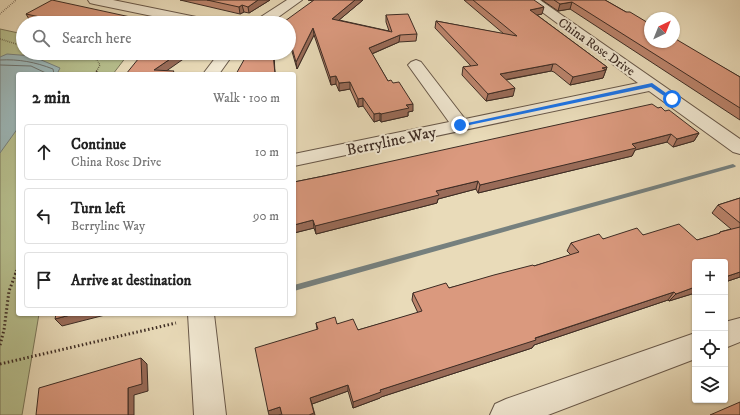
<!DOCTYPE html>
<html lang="en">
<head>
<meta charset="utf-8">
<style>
  body { margin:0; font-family:"IM FELL DW Pica",serif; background:#f2f2f2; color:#222 }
  .controls { position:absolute; right:12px; bottom:12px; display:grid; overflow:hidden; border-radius:4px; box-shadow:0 1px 3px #0004 }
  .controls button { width:36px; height:36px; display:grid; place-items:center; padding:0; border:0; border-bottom:1px solid #e0e0e0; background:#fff; color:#222; font:20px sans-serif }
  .compass { position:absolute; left:644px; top:12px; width:36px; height:36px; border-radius:50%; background:#fff; box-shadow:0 1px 3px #0004; rotate:43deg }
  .stop { position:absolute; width:12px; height:12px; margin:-9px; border:3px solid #1a73e8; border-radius:50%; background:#fff }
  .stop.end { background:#1a73e8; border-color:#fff; box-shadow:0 1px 4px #0008 }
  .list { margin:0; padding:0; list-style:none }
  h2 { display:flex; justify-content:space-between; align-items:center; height:52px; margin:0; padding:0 16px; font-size:17px }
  h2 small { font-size:13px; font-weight:400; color:#767676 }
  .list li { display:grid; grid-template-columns:26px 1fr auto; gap:12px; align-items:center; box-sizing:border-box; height:56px; margin:0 8px 8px; padding:0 8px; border:1px solid #e0e0e0; border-radius:4px }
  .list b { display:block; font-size:15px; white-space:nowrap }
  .list p { margin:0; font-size:13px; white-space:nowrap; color:#767676 }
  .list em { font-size:13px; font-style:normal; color:#767676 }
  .icon { flex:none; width:22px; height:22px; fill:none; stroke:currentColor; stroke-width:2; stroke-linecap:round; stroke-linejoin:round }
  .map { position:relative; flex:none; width:740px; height:415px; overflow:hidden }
  .search { position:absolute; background:#fff; box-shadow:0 1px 3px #0004; left:16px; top:16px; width:280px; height:44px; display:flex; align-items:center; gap:10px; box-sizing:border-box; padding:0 14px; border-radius:22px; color:#767676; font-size:15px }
  .panel { position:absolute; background:#fff; box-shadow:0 1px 3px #0004; left:16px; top:72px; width:280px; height:244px; border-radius:4px }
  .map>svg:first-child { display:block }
  .green { fill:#b7c08f; stroke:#7a765a }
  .water { fill:#9cb8ba; stroke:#76807e }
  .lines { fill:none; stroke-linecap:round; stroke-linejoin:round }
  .shore { stroke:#6c726f; stroke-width:1 }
  .stream { fill:#76807e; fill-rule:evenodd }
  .minor-casing { stroke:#685849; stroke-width:2 }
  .path-far3 { stroke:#3d2c24; stroke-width:1.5; stroke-dasharray:0.5 1.5; stroke-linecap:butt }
  .path-far2 { stroke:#3d2c24; stroke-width:2; stroke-dasharray:1 1.5; stroke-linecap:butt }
  .path-far1 { stroke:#3d2c24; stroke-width:2.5; stroke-dasharray:1 2; stroke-linecap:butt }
  .path { stroke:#3d2c24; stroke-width:3; stroke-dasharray:1.5 2.5; stroke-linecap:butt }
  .minor { fill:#f1e8d2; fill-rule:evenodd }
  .wall { fill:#bb846c; stroke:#3d2c24 }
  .shaded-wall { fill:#996b58; stroke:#3d2c24 }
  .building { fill:#da997e; stroke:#3d2c24 }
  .route { fill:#1a73e8 }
  .labels { text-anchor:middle; stroke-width:4; stroke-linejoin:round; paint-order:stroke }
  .far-street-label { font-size:13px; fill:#3d2c24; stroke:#f1e8d2 }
  .street-label { font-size:16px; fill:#3d2c24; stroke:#f1e8d2 }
</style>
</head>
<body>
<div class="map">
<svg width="740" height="415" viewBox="0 0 740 415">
  <rect width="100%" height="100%" fill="#e9dbb9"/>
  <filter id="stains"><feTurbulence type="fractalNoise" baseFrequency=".005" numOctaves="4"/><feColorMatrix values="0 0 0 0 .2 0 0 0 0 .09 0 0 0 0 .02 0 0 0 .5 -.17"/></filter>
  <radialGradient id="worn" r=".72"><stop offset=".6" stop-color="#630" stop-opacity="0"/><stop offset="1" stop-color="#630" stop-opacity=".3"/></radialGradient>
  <path class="green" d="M0,29L23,34V53H108L126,57L113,74H18V314H39L22,415H0Z"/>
  <path class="water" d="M7,54L32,56L60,68L57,74H18V128L0,153V57Z"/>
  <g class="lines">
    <path class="shore" d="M0,60C19,59 35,62 53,69L54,74
      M0,65L31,66L48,74"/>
    <path class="stream" d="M733,164L736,166L735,167L294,291V285Z"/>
    <g class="minor-casing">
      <path id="minor" d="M88,0H113L206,19L211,20L213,23H186L94,4L90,3Z
        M287,0H302L270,23H254L256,20Z
        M526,0H540L740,139V154L733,152L649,91L294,166V154L449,122L408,65L411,62L416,60L421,62L465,119L638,83Z
        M219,53H234L219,74H203Z
        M188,314H214L226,415H194Z
        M740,318V342L725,348V322Z
        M695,333V359L548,415H490L495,404L506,399Z"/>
    </g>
    <path class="path-far3" d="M0,14L16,0
      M0,39L23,46
      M83,53L97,60L100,65L96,72"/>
    <path class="path-far2" d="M95,74L97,71"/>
    <path class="path-far1" d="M15,274L18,266"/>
    <path class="path" d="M0,345L4,330L9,291L16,273
      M0,364L176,323"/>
    <use href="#minor" class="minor"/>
  </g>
  <path class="wall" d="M180,0H270L249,13L244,12L240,14Z
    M308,0H363L339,20L389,31L386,22V15L417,34L416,41L399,42L372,54L388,81L413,111L408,112V116L381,122L380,120L374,122L363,106L358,107L350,89L339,91L336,84L331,85L314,35L297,69L289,41V23L313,1Z
    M464,0H534L542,14L537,15L607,67L603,78L570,85L554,72L551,71L506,80L513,96L486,101L462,75L463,67L471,66L435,28L436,21L504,34Z
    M542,0H605L740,77V120L570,9L558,11Z
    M26,14L158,23H37L30,21Z
    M658,108L665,111L699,133L694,141L673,147L667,142L635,150L632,156L478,193L476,189L438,199L437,203L316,234L314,228L294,233V182Z
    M740,198V277L725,282V262L695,293L669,301L668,300L534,345L532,348L381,397L380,398L353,408L348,391L312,404L315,415H282L317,329L316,323L337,324L358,330L418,313L412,300L413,293L449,288L534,266L571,255L567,251L571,243L603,239L643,235L697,240L719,234L720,232L731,229L712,213L718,205Z"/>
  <path class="shaded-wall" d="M258,0H270L249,13L248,7Z
    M355,0H363L332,26V19Z
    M572,2L570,9L558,11L560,4Z
    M242,5L244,12L240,14L239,7Z
    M544,7L542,14L528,17L530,10Z
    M313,28L314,35L297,69L296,62Z
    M400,35L399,42L369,55V48Z
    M179,53H192L162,74L154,70Z
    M273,53H274L275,74Z
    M553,64L551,71L498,81L500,74Z
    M607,67L603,78L570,85L573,77Z
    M336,76V84L331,85L330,77Z
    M350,82V89L339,91V83Z
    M515,88L513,96L486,101L488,94Z
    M363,98V106L358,107V99Z
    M413,104V111L408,112V116L381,122V114L406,105Z
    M380,113V120L374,122V114Z
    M699,133L694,141L673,147L677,139Z
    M671,134L667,142L635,150L632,156L478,193L480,185L632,144Z
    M478,181L476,189L438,199L437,203L316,234L315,226L436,191Z
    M313,220L314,228L294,233V225Z
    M740,272V277L725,282V277Z
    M695,287V293L669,301L676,294Z
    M674,292L668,300L534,345L532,348L381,397L380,398L353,408V402L380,390Z
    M74,314H109L62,326L55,319Z
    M141,358L147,364L148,391L134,395V415H128V388Z
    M348,385V391L312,404L310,398Z
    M280,407L282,414L278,415H269L268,411Z"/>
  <path class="building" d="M52,0L158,23H52L35,19L40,17L26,14Z
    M207,0H258L248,7L242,5L239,7Z
    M314,0H355L332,19L392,32L386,15L408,14L417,34L400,35L369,48L388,81L391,80L393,83L399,82L413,104L406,105L409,108L381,114L380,113L374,114L363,98L358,99L350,82L339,83L336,76L330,77L313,28L296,62L289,37V23H285V21Z
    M473,0H534L544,7L530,10L607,67L602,68L606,70L573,77L556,64H553L500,74L515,88L488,94L463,67L478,65L436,21L517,36Z
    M554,0H605L626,12H630L650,24V42H674V38L740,77V108L572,2L560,4Z
    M143,53H179L154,70L174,71L172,74H126Z
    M249,53H273L275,74H236L245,58Z
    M652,104L658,108L661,107L665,111L669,110L699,133L677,139L671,134L632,144L636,148L480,185L478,181L436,191L439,195L315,226L313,220L294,225V182L324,176Z
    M740,198V223L718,205Z
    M679,224L697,240L720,233V232L740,227V272L725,277V262H695V287L676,294L674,292L535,338L536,340L380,390L381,392L353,402L348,385L310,398L314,413L309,415H282L280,407L268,411L255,348L318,329L316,323L335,317L337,324L353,319L358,330L422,311L413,293L446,283L449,288L494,275L533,265L534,266L579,252L571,243L599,234L603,239L637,228L643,235Z
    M56,314H74L55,319Z
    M141,358L142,384L128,388V415H36L39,388Z
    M740,402V415H710Z"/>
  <path class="route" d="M652,83L673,98V100H670L651,87L460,127L458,125Z"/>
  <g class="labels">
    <g class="far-street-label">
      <text transform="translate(597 46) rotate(35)" y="5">China Rose Drive</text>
    </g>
    <g class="street-label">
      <text transform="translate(391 140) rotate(-12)" y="6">Berryline Way</text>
    </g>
  </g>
  <rect width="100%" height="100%" filter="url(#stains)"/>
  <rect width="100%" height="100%" fill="url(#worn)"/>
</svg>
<div class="controls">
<button>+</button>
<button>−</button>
<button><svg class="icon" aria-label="locate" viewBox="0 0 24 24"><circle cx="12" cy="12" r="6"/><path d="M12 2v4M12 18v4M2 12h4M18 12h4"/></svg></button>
<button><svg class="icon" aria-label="layers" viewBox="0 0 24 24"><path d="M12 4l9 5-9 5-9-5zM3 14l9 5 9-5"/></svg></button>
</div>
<svg class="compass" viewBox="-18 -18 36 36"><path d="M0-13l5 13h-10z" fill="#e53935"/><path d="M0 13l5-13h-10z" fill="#767676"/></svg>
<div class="stop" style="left:672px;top:99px"></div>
<div class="stop end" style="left:460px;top:125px"></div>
<div class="search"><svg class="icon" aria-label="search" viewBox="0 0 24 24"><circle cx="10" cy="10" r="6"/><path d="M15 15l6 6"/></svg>Search here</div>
<section class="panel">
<h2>2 min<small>Walk · 100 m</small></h2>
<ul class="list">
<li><svg class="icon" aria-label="ahead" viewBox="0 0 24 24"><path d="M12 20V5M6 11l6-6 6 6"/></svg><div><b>Continue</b><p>China Rose Drive</p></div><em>10 m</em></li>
<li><svg class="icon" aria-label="left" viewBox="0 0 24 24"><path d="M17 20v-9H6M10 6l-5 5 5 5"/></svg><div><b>Turn left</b><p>Berryline Way</p></div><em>90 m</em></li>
<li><svg class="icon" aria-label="arrive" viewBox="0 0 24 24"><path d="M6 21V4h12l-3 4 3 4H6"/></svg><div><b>Arrive at destination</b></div></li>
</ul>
</section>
</div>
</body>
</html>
